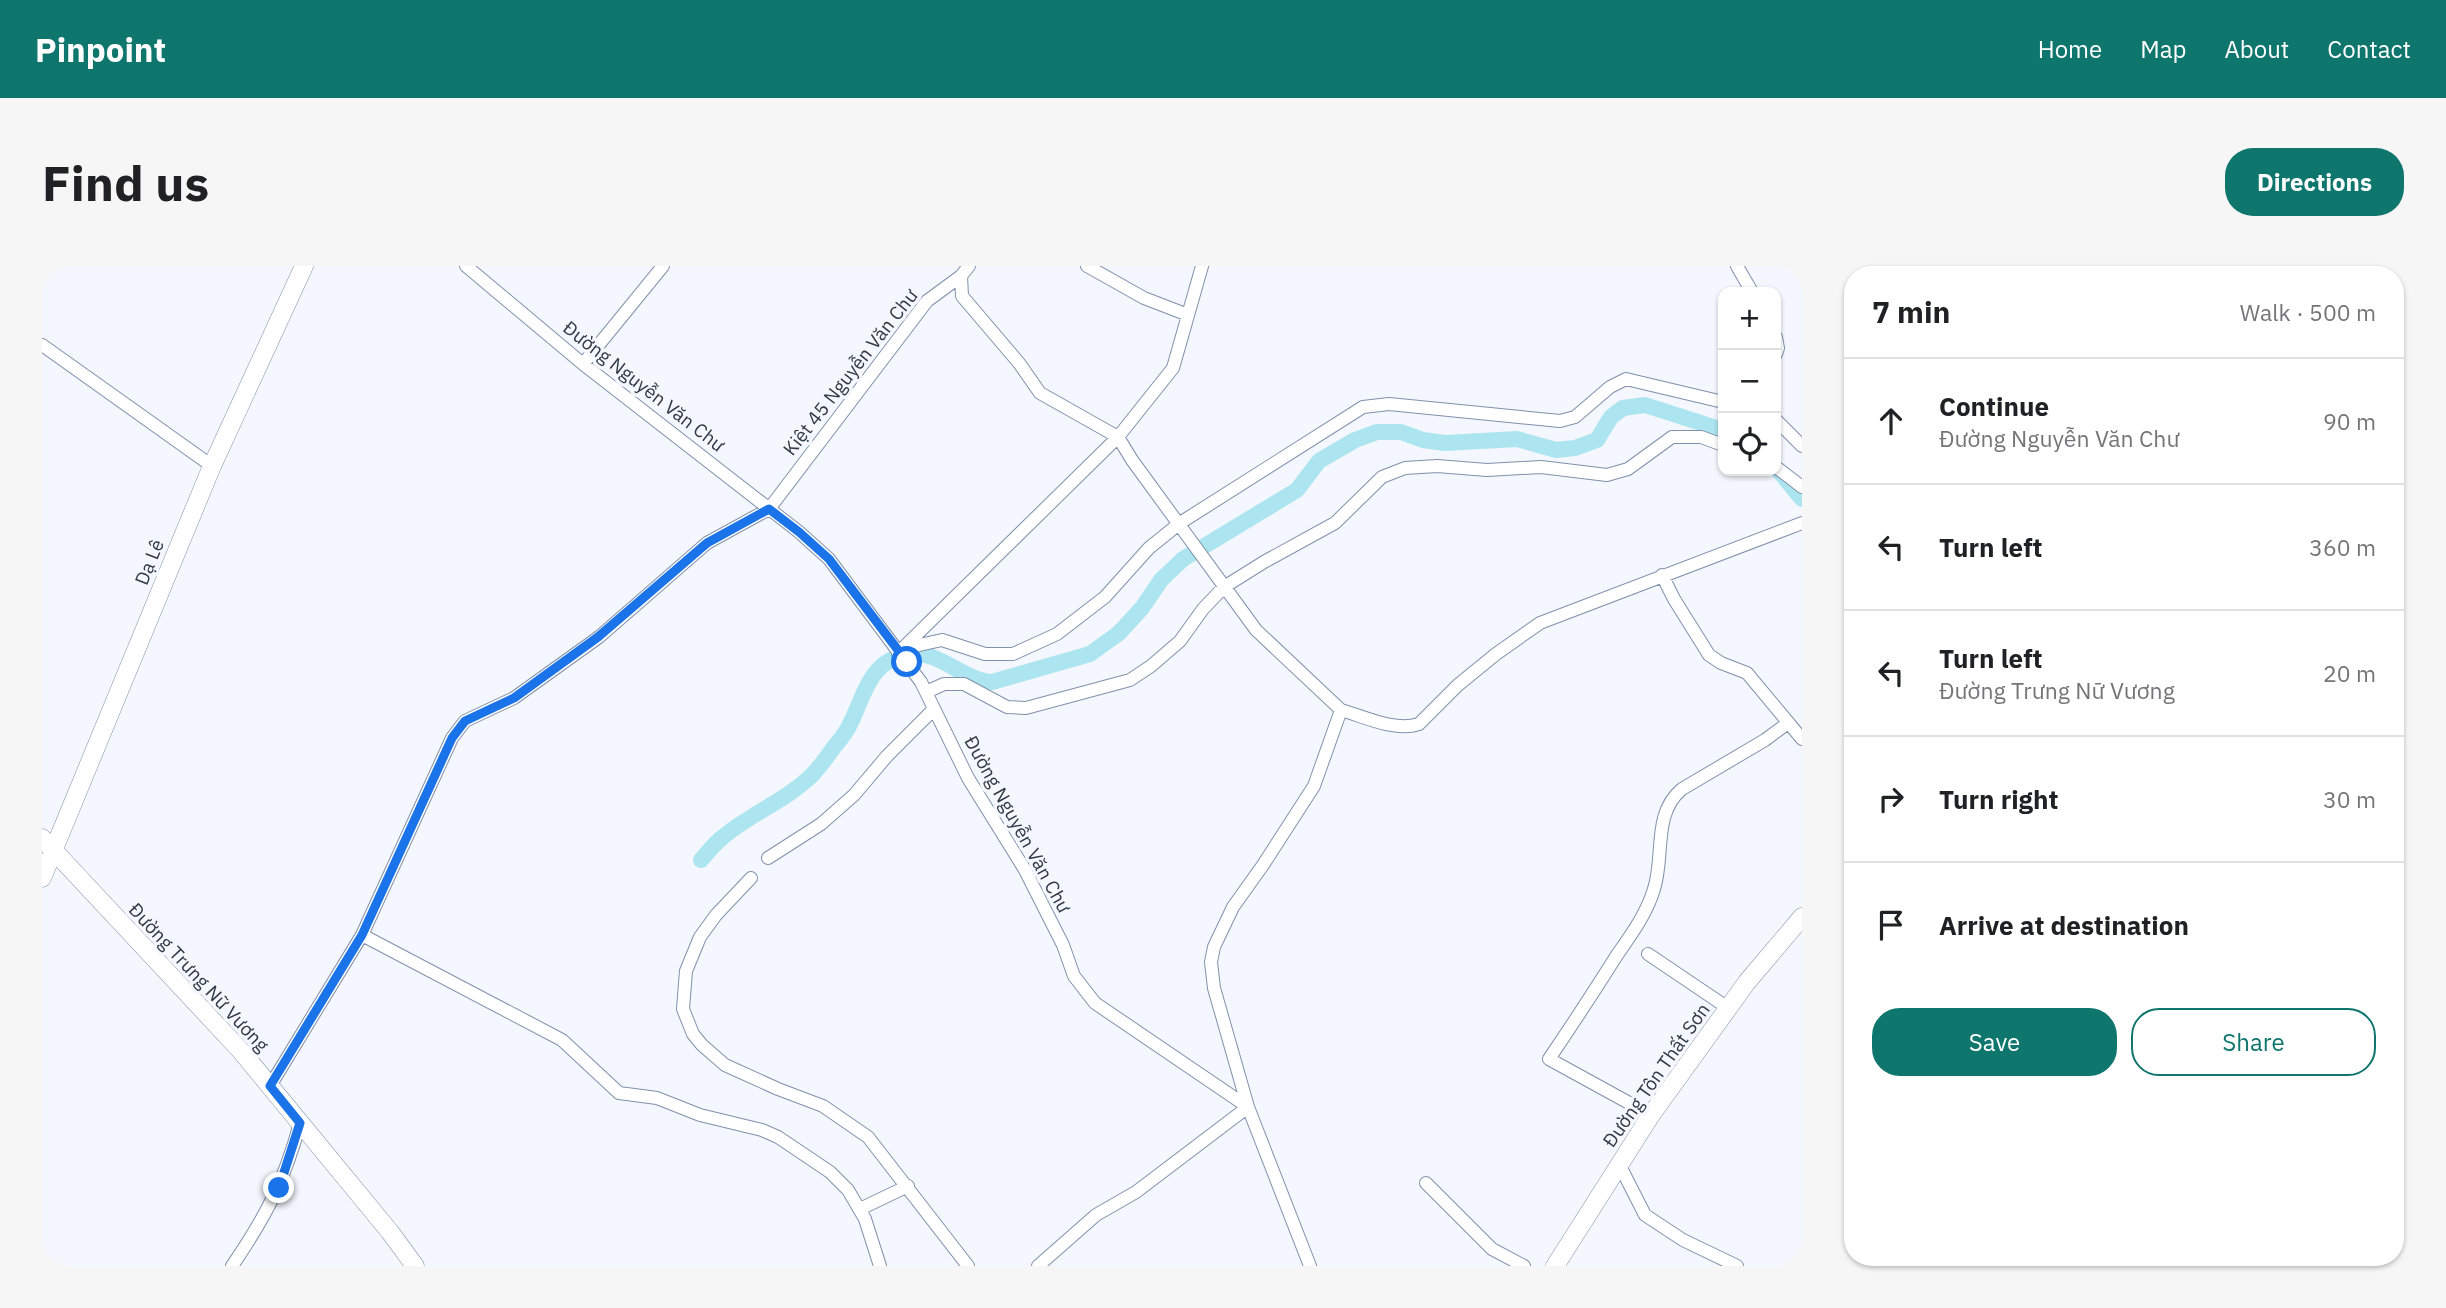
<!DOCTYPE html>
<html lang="en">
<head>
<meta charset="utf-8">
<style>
  body { margin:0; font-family:"IBM Plex Sans",sans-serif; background:#f6f6f6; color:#202124 }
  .controls { position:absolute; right:21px; top:21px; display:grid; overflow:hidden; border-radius:14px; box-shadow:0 2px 5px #0004 }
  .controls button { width:63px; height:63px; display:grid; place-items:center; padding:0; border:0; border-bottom:2px solid #e0e0e0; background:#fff; color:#202124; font:35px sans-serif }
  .stop { position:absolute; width:21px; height:21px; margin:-16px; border:5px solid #1a73e8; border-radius:50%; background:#fff }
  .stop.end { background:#1a73e8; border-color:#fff; box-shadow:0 2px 7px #0008 }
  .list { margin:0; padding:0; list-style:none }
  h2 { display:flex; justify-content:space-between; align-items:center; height:91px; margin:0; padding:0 28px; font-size:30px }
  h2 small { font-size:23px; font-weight:400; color:#757577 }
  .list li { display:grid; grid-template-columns:46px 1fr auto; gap:21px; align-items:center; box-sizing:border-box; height:126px; padding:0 28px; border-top:2px solid #e0e0e0 }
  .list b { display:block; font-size:26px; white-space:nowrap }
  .list p { margin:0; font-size:23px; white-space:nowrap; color:#757577 }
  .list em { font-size:23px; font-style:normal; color:#757577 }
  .actions { display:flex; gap:14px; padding:21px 28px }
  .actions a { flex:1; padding:16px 0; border:2px solid #0f766e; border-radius:28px; text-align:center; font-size:24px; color:#0f766e }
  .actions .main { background:#0f766e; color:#fff }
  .icon { flex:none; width:38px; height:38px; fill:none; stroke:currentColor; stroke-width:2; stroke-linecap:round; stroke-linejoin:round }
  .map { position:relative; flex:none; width:1760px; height:1000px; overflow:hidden; border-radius:28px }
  header { display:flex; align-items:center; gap:42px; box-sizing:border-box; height:98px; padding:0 35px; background:#0f766e; color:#fff }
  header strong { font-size:33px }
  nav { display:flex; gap:38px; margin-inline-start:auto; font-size:24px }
  .intro { display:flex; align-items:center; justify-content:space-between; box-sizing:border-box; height:168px; padding:0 42px }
  h1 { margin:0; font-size:49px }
  .button { padding:18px 32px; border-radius:28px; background:#0f766e; color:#fff; font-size:24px; font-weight:700 }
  main { display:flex; gap:42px; padding:0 42px }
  aside { flex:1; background:#fff; border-radius:28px; box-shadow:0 2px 5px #0004 }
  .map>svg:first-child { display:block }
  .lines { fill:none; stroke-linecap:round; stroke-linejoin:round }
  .canal { stroke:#ace5ef; stroke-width:16 }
  .street-casing { stroke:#8190ab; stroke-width:14 }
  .secondary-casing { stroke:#8190ab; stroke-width:19 }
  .street { stroke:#fff; stroke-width:12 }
  .secondary { stroke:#fff; stroke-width:18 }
  .route { stroke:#1a73e8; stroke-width:9 }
  .labels { text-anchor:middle; stroke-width:7; stroke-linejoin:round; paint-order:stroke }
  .street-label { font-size:19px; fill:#333a45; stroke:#f4f8fe }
</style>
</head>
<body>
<header>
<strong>Pinpoint</strong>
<nav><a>Home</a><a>Map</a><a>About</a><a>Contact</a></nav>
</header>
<div class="intro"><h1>Find us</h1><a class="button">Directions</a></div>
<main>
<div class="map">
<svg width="1760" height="1000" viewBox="0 0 1760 1000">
  <rect width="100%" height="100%" fill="#f4f8fe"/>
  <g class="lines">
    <path class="canal" d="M1737,205L1760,233
      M659,594C666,586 673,577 681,571C708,548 743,535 769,510C777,502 785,491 792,481C799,473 806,464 810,454C823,426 829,395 865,388C896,383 920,414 950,416L1048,388L1077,367L1100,342L1119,314L1141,293L1255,224L1277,195L1313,174L1335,166H1359L1381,174L1403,177L1475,173L1514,184L1533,182L1555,174L1569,151L1581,142L1603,139L1681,164"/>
    <g class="street-casing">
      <path id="street" d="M424,0L541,98L757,266L787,293L879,416L926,512L983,604L1021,679L1032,710L1053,737L1206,841L1268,1000
        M1045,0L1102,32L1146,49
        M1695,0L1710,26
        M919,10L920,30L977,97L998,127L1076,171L1090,194L1214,364L1299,444L1272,520L1221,599L1191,641L1172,681L1169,696L1172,722L1206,841L1094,926L1054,949L996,1000
        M1734,71L1736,82L1734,88
        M0,79L170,200
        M541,98L621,0
        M1734,154L1760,180
        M1734,201L1760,221
        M1620,309L1632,333L1667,389L1679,397L1705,407L1760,473
        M860,383L1076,171L1131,102L1160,0
        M856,387L877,379L900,374L943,388H971L1015,368L1063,331L1107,282L1138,257L1321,141L1347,138L1518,155L1533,151L1568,121L1584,113L1681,136
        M884,426L902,418H922L965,441L984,442L1088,414L1109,400L1138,375L1161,343L1182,321L1222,296L1293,257L1340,211L1363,202L1395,200L1445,204L1499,201L1565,209L1586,203L1630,171H1659L1681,179
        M1299,444C1323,451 1353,466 1377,458L1416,419L1454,388L1498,357L1760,257
        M726,592L779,558L812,529L845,490L891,444
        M709,612L674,649L658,671L644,705L641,743L651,768L660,779L683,799L736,823L781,840L826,871L926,1000
        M320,669L520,774L577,827L615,832L658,849L720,864L736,871L788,906L806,924L823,953L838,1000
        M1606,688L1686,742
        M228,820L320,669L410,472L423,455L472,432L557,371L665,277L727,243L885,35L919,10L927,0
        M1609,849L1507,793C1530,759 1553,724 1575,689C1589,669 1605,647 1612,623C1623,589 1610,548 1640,523L1723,474L1746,457
        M1577,898L1603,949L1641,974L1695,1000
        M1384,917L1450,983L1482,1000
        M818,943L866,920
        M190,1000C224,950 242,916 258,857"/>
    </g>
    <g class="secondary-casing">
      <path id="secondary" d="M0,572L199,785L348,966L373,1000
        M0,612L170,200L262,0
        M1513,1000L1609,849L1705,716L1760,651"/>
    </g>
    <use href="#street" class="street"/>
    <use href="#secondary" class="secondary"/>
  </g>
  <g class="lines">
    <path class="route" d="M237,922L258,857L228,820L320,669L410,472L423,455L472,432L556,371L665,277L727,243L757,266L787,293L865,396"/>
  </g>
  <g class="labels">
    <g class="street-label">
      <text transform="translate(808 106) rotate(-52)" y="7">Kiệt 45 Nguyễn Văn Chư</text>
      <text transform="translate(602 120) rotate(38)" y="7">Đường Nguyễn Văn Chư</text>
      <text transform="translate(107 296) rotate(-68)" y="7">Dạ Lê</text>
      <text transform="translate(976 558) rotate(61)" y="7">Đường Nguyễn Văn Chư</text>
      <text transform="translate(157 711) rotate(47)" y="7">Đường Trưng Nữ Vương</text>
      <text transform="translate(1614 809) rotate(-55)" y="7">Đường Tôn Thất Sơn</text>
    </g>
  </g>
</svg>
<div class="controls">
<button>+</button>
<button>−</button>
<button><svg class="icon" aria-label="locate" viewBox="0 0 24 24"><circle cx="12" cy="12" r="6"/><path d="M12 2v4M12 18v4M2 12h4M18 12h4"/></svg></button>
</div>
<div class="stop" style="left:865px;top:396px"></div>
<div class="stop end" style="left:237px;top:922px"></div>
</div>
<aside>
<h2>7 min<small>Walk · 500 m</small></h2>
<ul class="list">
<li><svg class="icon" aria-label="ahead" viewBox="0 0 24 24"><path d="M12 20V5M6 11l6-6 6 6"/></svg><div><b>Continue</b><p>Đường Nguyễn Văn Chư</p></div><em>90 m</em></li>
<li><svg class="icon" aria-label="left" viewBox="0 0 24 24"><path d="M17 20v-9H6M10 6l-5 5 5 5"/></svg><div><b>Turn left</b></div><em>360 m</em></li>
<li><svg class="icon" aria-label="left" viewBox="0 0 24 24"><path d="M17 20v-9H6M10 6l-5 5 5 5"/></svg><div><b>Turn left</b><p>Đường Trưng Nữ Vương</p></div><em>20 m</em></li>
<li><svg class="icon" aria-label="right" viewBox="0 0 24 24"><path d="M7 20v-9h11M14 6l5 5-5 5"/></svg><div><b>Turn right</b></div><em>30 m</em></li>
<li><svg class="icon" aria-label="arrive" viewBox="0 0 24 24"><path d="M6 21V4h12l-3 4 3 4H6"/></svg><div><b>Arrive at destination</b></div></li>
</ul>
<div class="actions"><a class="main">Save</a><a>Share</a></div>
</aside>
</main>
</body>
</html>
